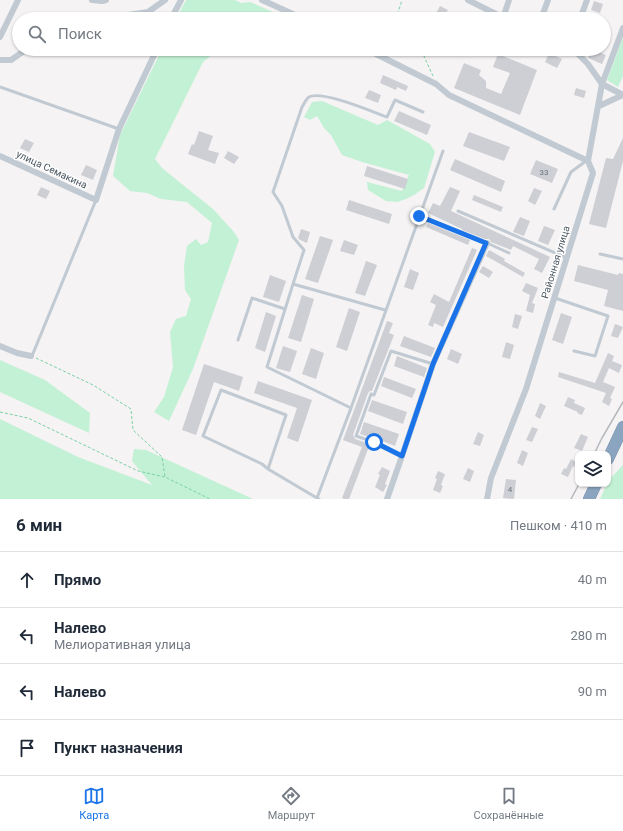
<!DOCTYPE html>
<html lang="ru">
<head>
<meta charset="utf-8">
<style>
  body { margin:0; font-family:Roboto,sans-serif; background:#f6f6f7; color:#1f2937 }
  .controls { position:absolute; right:12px; bottom:12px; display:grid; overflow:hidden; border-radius:8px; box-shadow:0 1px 3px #0004 }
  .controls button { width:36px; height:36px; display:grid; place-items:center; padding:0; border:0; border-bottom:1px solid #e0e1e3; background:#fff; color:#1f2937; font:20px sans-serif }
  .stop { position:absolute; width:12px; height:12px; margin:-9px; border:3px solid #1a73e8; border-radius:50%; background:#fff }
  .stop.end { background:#1a73e8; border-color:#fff; box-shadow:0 1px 4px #0008 }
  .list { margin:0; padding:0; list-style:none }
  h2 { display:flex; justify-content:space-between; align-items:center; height:52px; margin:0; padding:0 16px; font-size:17px }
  h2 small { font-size:13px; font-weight:400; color:#747a83 }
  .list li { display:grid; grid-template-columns:26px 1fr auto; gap:12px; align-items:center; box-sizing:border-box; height:56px; padding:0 16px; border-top:1px solid #e0e1e3 }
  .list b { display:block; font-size:15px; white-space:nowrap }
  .list p { margin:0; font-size:13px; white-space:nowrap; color:#747a83 }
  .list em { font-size:13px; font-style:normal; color:#747a83 }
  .icon { flex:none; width:22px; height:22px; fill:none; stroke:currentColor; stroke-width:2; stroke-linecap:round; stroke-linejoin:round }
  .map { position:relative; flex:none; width:623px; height:499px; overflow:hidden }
  .search { position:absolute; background:#fff; box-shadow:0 1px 3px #0004; left:12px; right:12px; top:12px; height:44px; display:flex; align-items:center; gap:10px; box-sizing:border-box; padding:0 14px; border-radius:22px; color:#747a83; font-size:15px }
  .sheet { height:276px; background:#fff }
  nav { display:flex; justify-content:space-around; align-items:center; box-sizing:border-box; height:56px; border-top:1px solid #e0e1e3; background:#fff; font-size:11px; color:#747a83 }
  nav a { display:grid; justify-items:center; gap:2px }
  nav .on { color:#1a73e8 }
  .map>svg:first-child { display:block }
  .green { fill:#c3f1d5 }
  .building { fill:#cdcfd5 }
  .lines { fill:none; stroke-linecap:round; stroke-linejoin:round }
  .highway-casing { stroke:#7690ad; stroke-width:12 }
  .path { stroke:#7ad0a6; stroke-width:1; stroke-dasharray:3 2; stroke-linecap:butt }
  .lane { stroke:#c1cad2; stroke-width:3 }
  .street { stroke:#c1cad2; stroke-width:6 }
  .highway { stroke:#8ba5c1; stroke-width:11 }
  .rail { stroke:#b5b8bd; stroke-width:1.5 }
  .route { stroke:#1a73e8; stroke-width:5 }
  .labels { text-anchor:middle; stroke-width:3; stroke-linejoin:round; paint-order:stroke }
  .number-label { font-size:8px; fill:#6b747e }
  .street-label { font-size:10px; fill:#4a5661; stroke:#fff }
</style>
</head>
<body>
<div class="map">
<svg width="623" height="499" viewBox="0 0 623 499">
  <rect width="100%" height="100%" fill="#f5f3f3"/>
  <path class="green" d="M186,0H235L241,3L250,2L289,19H176Z
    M623,37V76L618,87L607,80Z
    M162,49H219L203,62L155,159L162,168L213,209L234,232L239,240L193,369L169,421L154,412L164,397L173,367L170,332L176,319L186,316L191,299L185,290L184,266L187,246L196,239L201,245L208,242L212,223L187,202L161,199L147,193L130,191L113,176L120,135Z
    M322,101L378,125L387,120L430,144L435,152L424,188L414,195L406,199L397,202L386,201L368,190L367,182L402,191L409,175L362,162L342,155L331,135L324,128L317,116L310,120L304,117L312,102Z
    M0,360L45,380L90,413L89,433L0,392Z
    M0,419L78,457L152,485L132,461L134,449L146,450L253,499H0Z
    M623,465V499H600L607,484H608V481Z"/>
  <path class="building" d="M594,1L603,4L600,13L591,10Z
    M440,6L448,10L443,19H433Z
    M592,49L606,55L602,64L588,58Z
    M549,53L562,59L557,68L545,62Z
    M498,54L537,70L520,115L454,88L464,63L481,70L479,75L486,81V88L501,94L510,73L493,67Z
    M383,75L408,86L406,91L397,87L396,90L380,83Z
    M576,88L586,91L584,98L574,95Z
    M369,90L381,95L378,103L365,98Z
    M399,111L431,125L427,135L394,121Z
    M199,131L213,136L208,150L219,153L215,164L188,154L192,144L194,145Z
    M469,132L510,147L504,161L463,146Z
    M623,138V161L606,228L589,224L606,158L613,159Z
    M25,139L34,143L29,152L20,148Z
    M228,151L239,157L234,164L224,158Z
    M455,159L505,181L501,192L450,170Z
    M536,160L558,169L552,183L530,174Z
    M86,165L97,170L93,180L81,175Z
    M367,166L408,179L405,189L364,176Z
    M41,187L50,191L46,199L37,195Z
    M450,187L460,191L451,211L550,257L542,273L534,269L539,259L513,246L511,250L491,242L489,239H485L462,230V229L428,213L433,203L440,206Z
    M534,188L542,191L535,205L528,201Z
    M474,195L503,207L501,212L472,200Z
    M349,200L392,214L389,224L346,210Z
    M520,217L530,221L524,236L513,232Z
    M428,223L470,240L468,245L426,227Z
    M544,226L555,230L548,245L538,241Z
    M301,229L310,232L307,243L300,240L298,238Z
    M320,236L333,240L318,283L305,279Z
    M344,240L358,245L354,255L340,251Z
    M472,248L477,250L443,327L434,323L433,327L428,325L436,305L430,302L434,294L449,302Z
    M489,250L505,259L504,261L525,273L523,277L486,256Z
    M366,261L377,265L365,296L355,293Z
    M578,265L618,275L619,273L623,274V311L604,306L608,290L574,281Z
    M483,266L493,272L489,278L479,272Z
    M410,269L419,273L413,290L404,287Z
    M270,275L286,281L279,302L263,297Z
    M526,283L538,288L532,303L535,304L533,313L526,311L530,295L522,291Z
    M302,295L314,299L301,342L288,338Z
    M349,308L360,312L347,351L336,347Z
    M266,312L276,316L265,352L255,348Z
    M561,313L572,317L563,344L552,340Z
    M515,314L522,316L518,329L512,327Z
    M387,321L393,323L389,333L394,335L372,391H370L368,393L353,435L355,439L370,444L349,499H345L342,498L362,447L343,440Z
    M615,324L623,327L618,338L611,336Z
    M404,336L435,348L431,357L400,346Z
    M506,342L514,345L510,359L502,357Z
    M283,346L297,351L290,372L276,368Z
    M311,348L324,353L316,379L302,374Z
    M451,349L462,354L458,364L447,359Z
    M608,353L614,356L612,361L622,365L619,373L609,368L603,382L615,387L610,398L612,399L609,406L602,402L606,393L558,377L559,372L595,383Z
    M397,356L427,368L424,377L394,366Z
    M204,364L243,377L239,391L214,382L196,435L182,430Z
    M384,377L416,389L412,398L381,386Z
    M258,381L312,400L298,442L287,438L297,408L254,393Z
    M568,397L575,400L574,403L585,408L582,415L577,413L578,412L564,406Z
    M372,400L407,412L403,424L368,411Z
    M540,403L546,406L540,419L535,416Z
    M364,422L399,434L395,446L372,437V438L360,434Z
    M532,427L538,429L532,442L526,440Z
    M478,432L484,435L480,446L473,444Z
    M581,434L588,437L582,451L574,448Z
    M522,450L528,453L523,466L517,463Z
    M571,459L576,462L574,467L573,466L568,477L561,474L564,468L566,469Z
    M382,467L390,471L385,484L387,485L383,492L375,487L380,475L378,474Z
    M468,468L474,471L470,482L463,479Z
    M438,471L445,474L441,485L443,486L440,493L433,490L437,479L435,478Z
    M506,479L516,480L514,499L503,498Z"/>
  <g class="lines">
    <g class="highway-casing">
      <path id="highway" d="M608,459L623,427
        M589,499L596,484"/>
    </g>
    <path class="path" d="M396,19L402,0
      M416,49L423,54L433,76
      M36,358L93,385L131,409L133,430L162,457L165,477
      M0,412L28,418L138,471L165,477L210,499"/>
    <path class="lane" d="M0,87L119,129
      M554,209L571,172L586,161
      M458,211L567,258
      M419,216L487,243L509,253
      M600,254L623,259
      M293,284L304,250L293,237L282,206L273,192L302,107C304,104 306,99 309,97C322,90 373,112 387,117L395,100L423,112
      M555,298L608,316L595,356L574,351
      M238,340L252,298L285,309
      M32,356L96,200
      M351,408L267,367L293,284L385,310
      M402,456L374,442L356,436L371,394L374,395L391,351L433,364
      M268,469L286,415L221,390L203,436L262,464L268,469L317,498L319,499
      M317,498L351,408L443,151"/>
    <path class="street" d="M92,0L102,1L106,0
      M262,0L304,19
      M468,0L506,19
      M503,18L509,0
      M102,19L148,12L165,0
      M171,19L181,0
      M541,19L548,0
      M580,19L587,0
      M0,37L18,0
      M366,49L436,84L449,95L588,161
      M573,49L588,64L602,84L623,95
      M0,60H11L27,49
      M599,106L623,95
      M0,156L96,200L119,129L157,49
      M0,346L17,353L31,356
      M387,499L402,456L433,364L487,243
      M487,499L491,478L526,389L593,173L588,161L602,84L623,28"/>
    <use href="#highway" class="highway"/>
    <path class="rail" d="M594,454L602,438L623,402
      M571,499L579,484"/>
  </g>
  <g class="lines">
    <path class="route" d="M374,442L402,456L433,364L486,243L419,216"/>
  </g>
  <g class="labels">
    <g class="number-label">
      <text x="544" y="175">33</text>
      <text x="510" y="492">4</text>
    </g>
    <g class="street-label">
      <text transform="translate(52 169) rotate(25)" y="4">улица Семакина</text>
      <text transform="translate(555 262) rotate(-73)" y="4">Районная улица</text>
    </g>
  </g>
</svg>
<div class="controls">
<button><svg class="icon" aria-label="layers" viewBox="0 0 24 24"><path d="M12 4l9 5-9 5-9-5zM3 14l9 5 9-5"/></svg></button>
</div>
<div class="stop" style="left:374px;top:442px"></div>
<div class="stop end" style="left:419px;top:216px"></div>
<div class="search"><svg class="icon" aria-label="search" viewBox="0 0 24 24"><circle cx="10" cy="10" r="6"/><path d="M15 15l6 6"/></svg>Поиск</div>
</div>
<section class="sheet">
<h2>6 мин<small>Пешком · 410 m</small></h2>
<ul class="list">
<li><svg class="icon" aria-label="ahead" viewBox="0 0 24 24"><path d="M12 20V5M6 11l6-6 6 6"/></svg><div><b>Прямо</b></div><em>40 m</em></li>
<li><svg class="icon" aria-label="left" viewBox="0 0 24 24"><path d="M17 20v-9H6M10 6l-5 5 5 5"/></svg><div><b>Налево</b><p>Мелиоративная улица</p></div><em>280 m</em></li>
<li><svg class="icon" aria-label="left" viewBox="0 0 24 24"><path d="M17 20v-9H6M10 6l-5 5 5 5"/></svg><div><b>Налево</b></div><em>90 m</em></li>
<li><svg class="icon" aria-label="arrive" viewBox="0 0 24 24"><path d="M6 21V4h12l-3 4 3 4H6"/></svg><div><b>Пункт назначения</b></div></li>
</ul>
</section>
<nav>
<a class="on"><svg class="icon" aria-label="map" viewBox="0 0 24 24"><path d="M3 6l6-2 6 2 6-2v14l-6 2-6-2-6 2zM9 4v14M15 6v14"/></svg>Карта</a>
<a><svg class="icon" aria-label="directions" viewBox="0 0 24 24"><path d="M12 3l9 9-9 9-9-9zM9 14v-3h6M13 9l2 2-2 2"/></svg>Маршрут</a>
<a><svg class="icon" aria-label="saved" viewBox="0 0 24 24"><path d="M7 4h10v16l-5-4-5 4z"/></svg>Сохранённые</a>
</nav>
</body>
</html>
